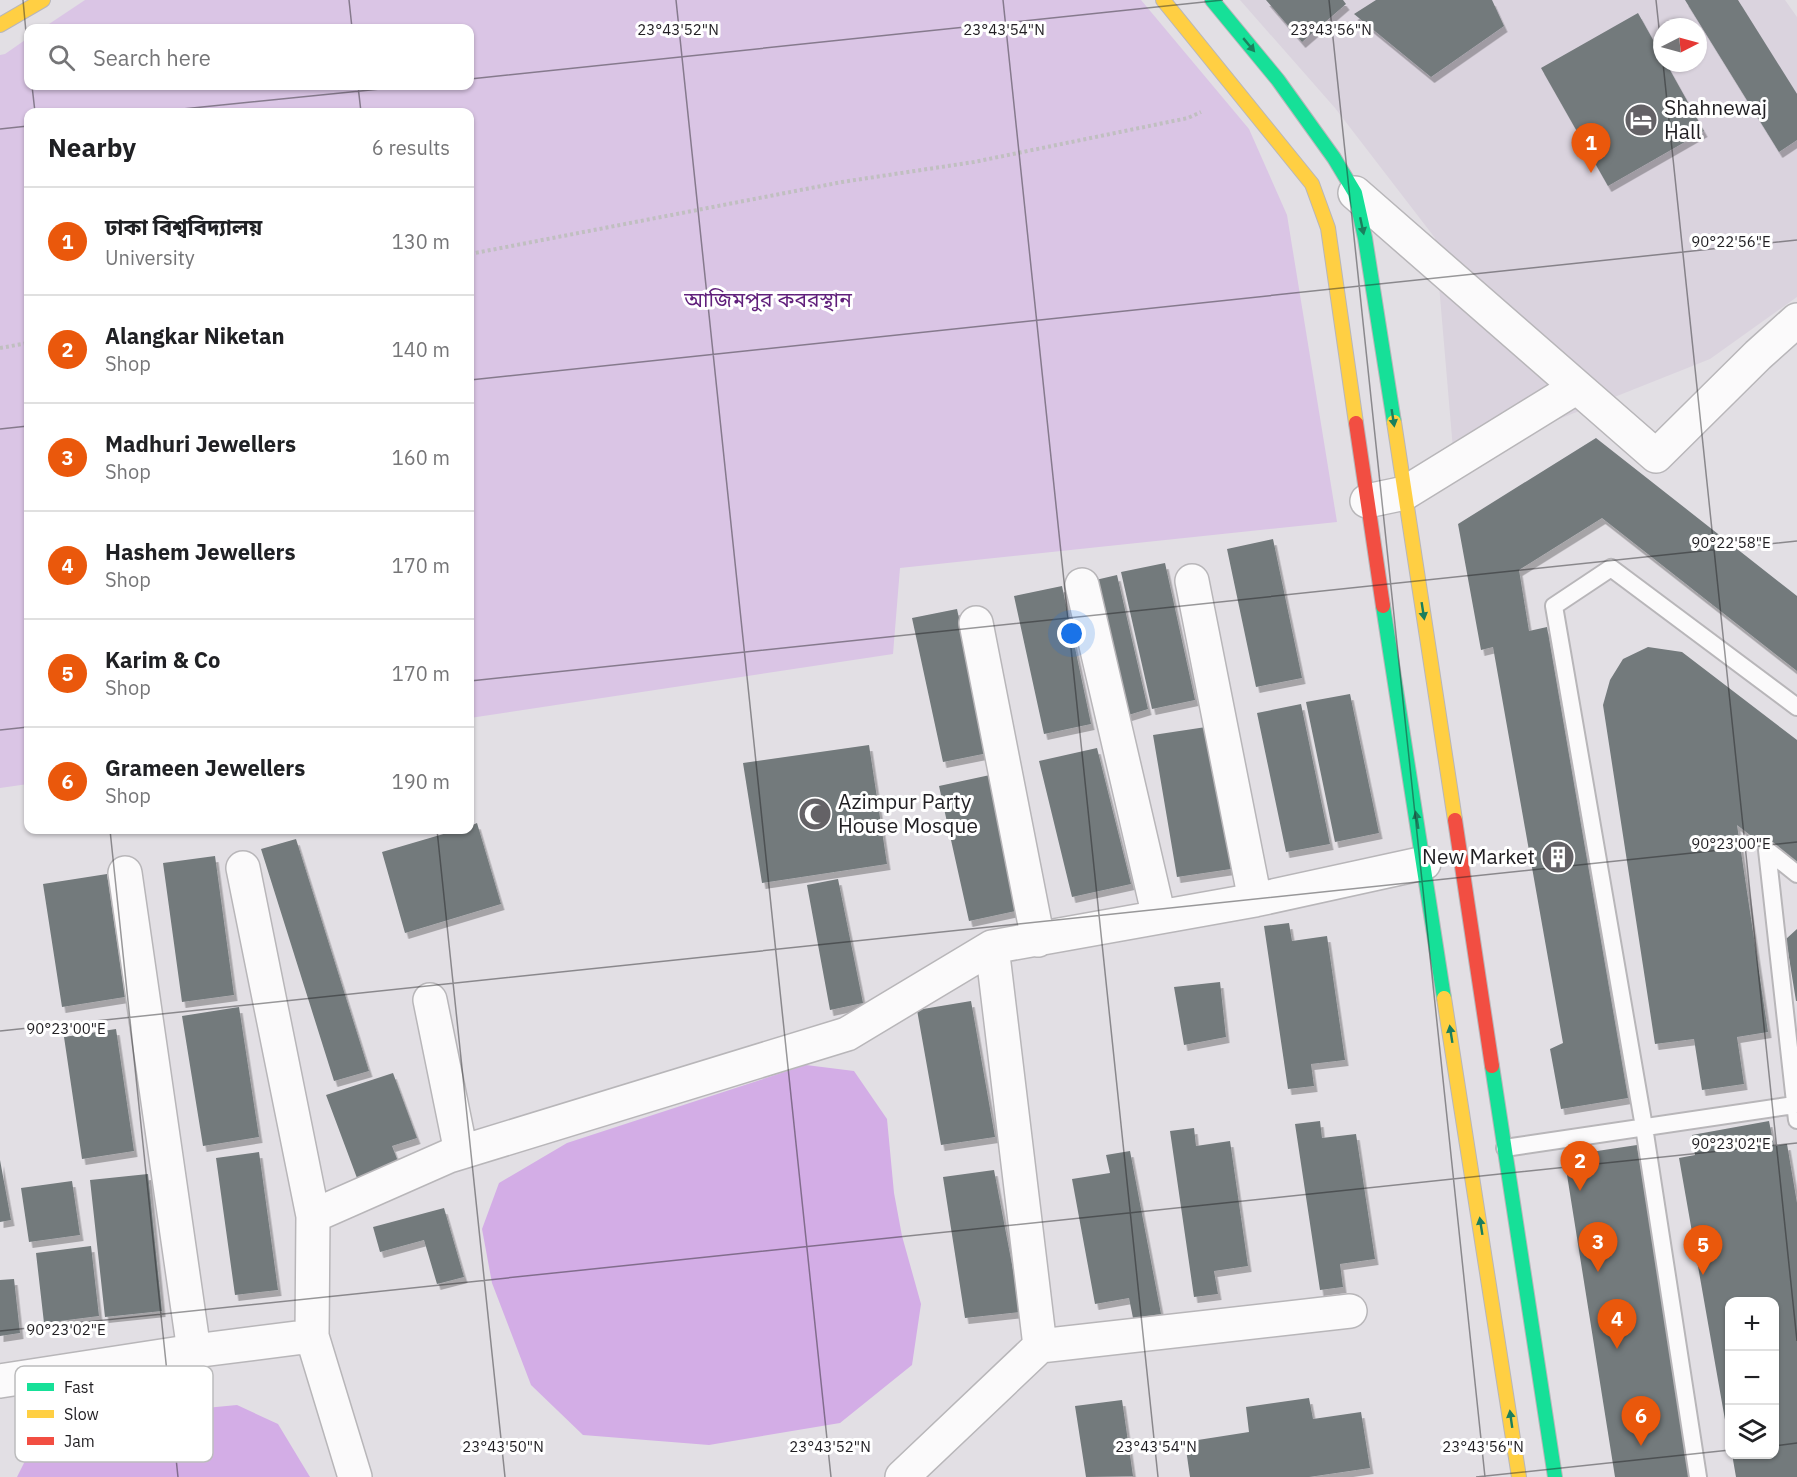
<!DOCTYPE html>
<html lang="en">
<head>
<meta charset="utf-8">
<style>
  body { margin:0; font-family:"IBM Plex Sans","Noto Sans Bengali",sans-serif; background:#f2f2f2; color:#202124 }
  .controls { position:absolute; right:18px; bottom:18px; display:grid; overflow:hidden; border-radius:12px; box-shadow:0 2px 4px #0004 }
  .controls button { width:54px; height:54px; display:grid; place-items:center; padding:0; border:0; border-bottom:2px solid #e0e0e0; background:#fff; color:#202124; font:30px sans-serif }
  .compass { position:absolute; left:1653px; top:18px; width:54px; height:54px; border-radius:50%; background:#fff; box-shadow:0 2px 4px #0004; rotate:84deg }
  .you { position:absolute; left:1072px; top:634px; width:21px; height:21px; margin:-15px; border:4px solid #fff; border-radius:50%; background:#1a73e8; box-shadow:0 0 0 9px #1a73e833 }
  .badge { display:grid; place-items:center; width:39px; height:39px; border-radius:50%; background:#ea580c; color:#fff; font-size:20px; font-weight:700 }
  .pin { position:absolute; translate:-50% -50px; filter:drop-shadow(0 2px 3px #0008) }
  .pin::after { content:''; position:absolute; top:32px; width:21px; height:18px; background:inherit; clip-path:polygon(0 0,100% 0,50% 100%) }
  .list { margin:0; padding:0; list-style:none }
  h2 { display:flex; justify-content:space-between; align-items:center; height:78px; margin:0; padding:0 24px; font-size:26px }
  h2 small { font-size:20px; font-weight:400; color:#757577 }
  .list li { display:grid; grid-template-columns:39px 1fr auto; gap:18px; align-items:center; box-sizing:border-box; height:108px; padding:0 24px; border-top:2px solid #e0e0e0 }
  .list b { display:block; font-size:22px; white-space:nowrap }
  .list p { margin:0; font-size:20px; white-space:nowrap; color:#757577 }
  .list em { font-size:20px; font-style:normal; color:#757577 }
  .icon { flex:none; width:33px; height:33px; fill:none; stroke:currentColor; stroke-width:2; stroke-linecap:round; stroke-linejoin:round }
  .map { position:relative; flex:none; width:1797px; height:1477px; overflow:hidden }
  .search { position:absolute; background:#fff; box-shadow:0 2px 4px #0004; left:24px; top:24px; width:450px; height:66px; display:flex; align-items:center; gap:15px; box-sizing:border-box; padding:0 21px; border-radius:12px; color:#757577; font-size:22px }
  .panel { position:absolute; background:#fff; box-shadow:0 2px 4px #0004; left:24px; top:108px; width:450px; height:726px; border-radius:12px }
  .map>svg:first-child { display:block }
  .built { fill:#dad3de; fill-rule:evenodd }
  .green { fill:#dac5e5 }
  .water { fill:#d3ade6 }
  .building { fill:#737a7c; filter:url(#shadow) }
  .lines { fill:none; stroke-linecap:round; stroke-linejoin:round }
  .lane-casing { stroke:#b8b6b9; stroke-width:20 }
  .street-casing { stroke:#b8b6b9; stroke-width:36 }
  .fast-casing { stroke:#b8b6b9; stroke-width:16 }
  .slow-casing { stroke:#b8b6b9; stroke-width:16 }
  .jam-casing { stroke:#b8b6b9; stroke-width:16 }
  .path { stroke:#c0bfc0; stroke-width:4; stroke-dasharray:3 3; stroke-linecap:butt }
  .lane { stroke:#fbfafb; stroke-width:16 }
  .street { stroke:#fbfafb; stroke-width:33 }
  .fast { stroke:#16e098; stroke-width:14 }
  .slow { stroke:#ffcf43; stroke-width:14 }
  .jam { stroke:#f24e42; stroke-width:14 }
  .oneway { fill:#1b7f5d }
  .ticks { fill:none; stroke:#201e22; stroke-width:1.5; stroke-opacity:0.45 }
  .labels { text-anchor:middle; stroke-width:6; stroke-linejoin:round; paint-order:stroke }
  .poi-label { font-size:21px; fill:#201e22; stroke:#fff; text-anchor:start }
  .park-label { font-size:21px; fill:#601f7b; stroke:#fff }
  .key { fill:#fff; stroke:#bcbcbd; stroke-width:1.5 }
  .key-label { font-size:16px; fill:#201e22 }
  .ticks-label { font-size:15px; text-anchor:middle; fill:#201e22; stroke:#fff; stroke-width:6; stroke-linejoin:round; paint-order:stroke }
</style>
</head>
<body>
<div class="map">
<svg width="1797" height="1477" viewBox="0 0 1797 1477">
  <defs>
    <filter id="shadow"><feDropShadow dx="3.5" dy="6" stdDeviation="0" flood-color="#0004"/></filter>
  </defs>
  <rect width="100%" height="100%" fill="#e2dfe4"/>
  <path class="built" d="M1240,0H1785L1797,17V297L1710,359L1454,461L1435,238L1335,108ZM1662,27H1698V63H1662Z"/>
  <path class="green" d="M85,0H1141L1249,129L1287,215L1337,522L900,568L893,654L470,718V112H28V784L0,788V55L5,54L28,38V86H470V28H43Z"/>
  <path class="water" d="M806,1065L854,1071L887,1119L894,1193L902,1236L921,1304L912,1365L840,1423L709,1445L583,1435L531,1385L492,1283L482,1229L499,1183L567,1143Z
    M237,1405L278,1424L310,1477H17L28,1455L111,1417Z"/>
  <path class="building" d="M1266,0H1343L1346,4L1302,42Z
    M1376,0H1492L1504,26L1431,77L1354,14Z
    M1685,0H1738L1797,94V140L1779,152Z
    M1638,13L1662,56V63H1666L1704,131L1608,186L1541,68Z
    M1596,438L1797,596V671L1602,518L1519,570L1529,631L1547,627L1628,1098L1561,1109L1550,1049L1563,1043L1493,647L1481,650L1458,524Z
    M1273,539L1302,678L1256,687L1227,549Z
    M1165,563L1195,700L1152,709L1121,572Z
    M1117,575L1148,709L1122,717L1087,582Z
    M1062,586L1091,724L1044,734L1014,596Z
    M957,609L988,753L943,762L912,618Z
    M1648,647L1682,652L1797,740V871L1737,825L1768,1032L1737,1037L1744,1084L1702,1090L1694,1039L1655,1044L1603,705L1610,680L1623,659Z
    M1350,694L1379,833L1335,842L1306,702Z
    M1301,704L1330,844L1286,852L1257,713Z
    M1206,727L1231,869L1177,877L1153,735Z
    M869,745L887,864L762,883L743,763Z
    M1097,748L1131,884L1072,897L1039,761Z
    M990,775L1020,910L969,921L939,786Z
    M477,823L501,904L405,933L382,852L457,830H470V826Z
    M296,839L369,1071L334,1081L261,849Z
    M215,856L234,995L182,1002L163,863Z
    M107,874L125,997L62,1007L43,884Z
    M838,879L863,1003L830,1010L807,885Z
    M1289,923L1292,941L1327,936L1345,1060L1311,1064L1314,1086L1288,1089L1264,926Z
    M1797,929V1001H1796L1786,939Z
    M1220,982L1226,1037L1184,1045L1174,987Z
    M971,1001L995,1137L941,1145L917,1010Z
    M239,1007L259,1137L203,1146L182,1016Z
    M116,1029L134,1151L82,1159L64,1037Z
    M393,1073L417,1138L392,1146L399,1164L357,1178L326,1095Z
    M1320,1121L1322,1138L1356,1134L1375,1259L1340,1264L1343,1287L1320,1290L1295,1124Z
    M1769,1121L1774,1146L1787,1144L1797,1203V1477H1736L1732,1454H1774V1302H1730L1728,1437L1679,1158L1695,1155L1692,1135Z
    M1194,1128L1196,1146L1230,1141L1248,1266L1214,1271L1218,1294L1194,1297L1170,1131Z
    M1637,1145L1690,1477H1615L1564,1156Z
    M1130,1151L1161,1314L1133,1318L1129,1298L1095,1304L1072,1179L1110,1173L1106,1155Z
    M259,1152L278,1290L235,1295L216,1158Z
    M0,1160L11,1220L0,1222Z
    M994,1170L1021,1312L965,1318L943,1177Z
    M148,1174L162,1311L105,1317L90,1180Z
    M72,1181L80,1235L29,1242L21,1188Z
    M444,1208L464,1277L437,1284L424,1240L380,1252L373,1227Z
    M91,1246L99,1316L44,1323L36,1253Z
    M14,1279L20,1333L0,1336V1280Z
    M1309,1398L1313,1419L1361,1412L1370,1468L1309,1477H1190L1185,1442L1249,1432L1246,1407Z
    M1122,1400L1133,1476L1086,1477L1075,1406Z"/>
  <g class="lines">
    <g class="lane-casing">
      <path id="lane" d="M1797,874L1767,850L1797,1120
        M1505,1148L1794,1105
        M1698,1477L1644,1127L1554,606L1611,568L1797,707"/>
    </g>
    <g class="street-casing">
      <path id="street" d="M1355,193L1656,456L1758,355L1797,320
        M1367,501L1405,493L1577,387
        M1192,581L1255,900
        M1082,585L1159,917
        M976,623L1038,940
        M243,868L313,1216L312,1336L355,1477
        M125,873L194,1351
        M430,1000L461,1152
        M313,1216L449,1156L847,1034L992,947L1255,900L1424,863
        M1040,1346L1350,1311
        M0,1381L194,1351L312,1336
        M902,1477L1040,1346L992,947"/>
    </g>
    <g class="fast-casing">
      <path id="fast" d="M1212,0L1278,80L1334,158L1355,193L1365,238L1394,422
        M1383,606L1444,998
        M1492,1066L1555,1477"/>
    </g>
    <g class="slow-casing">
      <path id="slow" d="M1163,0L1312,184L1328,228L1356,423
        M0,25L43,0
        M1394,422L1455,820
        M1444,998L1519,1477"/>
    </g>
    <g class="jam-casing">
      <path id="jam" d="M1356,423L1383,606
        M1455,820L1492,1066"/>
    </g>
    <path class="path" d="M470,254L842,182L974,162L1188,118L1201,112
      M0,348L28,343"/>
    <use href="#lane" class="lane"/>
    <use href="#street" class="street"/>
    <use href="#fast" class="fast"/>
    <use href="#slow" class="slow"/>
    <use href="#jam" class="jam"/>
  </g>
  <defs><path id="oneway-solid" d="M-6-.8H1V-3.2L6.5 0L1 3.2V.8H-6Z" transform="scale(1.5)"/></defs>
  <g class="oneway">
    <use href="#oneway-solid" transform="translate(1249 45) rotate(50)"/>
    <use href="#oneway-solid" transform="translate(1362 226) rotate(78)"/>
    <use href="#oneway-solid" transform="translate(1393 418) rotate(81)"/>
    <use href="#oneway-solid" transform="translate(1423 611) rotate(81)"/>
    <use href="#oneway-solid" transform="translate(1417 820) rotate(-99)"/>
    <use href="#oneway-solid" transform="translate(1451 1034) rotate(-99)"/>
    <use href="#oneway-solid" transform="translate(1481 1226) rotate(-99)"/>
    <use href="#oneway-solid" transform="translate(1511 1419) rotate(-98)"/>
  </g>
  <path class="ticks" d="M23,0L28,54M349,0L352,28M676,0L831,1477M1003,0L1158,1477M1329,0L1485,1477M1656,0L1662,56M1663,63L1797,1341M470,79L1223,0M32,86L35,112M358,86L361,112M153,112L410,86M0,129L28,126M470,380L1797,240M0,429L28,426M470,681L1797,541M0,730L28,727M110,830L178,1477M437,830L505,1477M0,1031L1797,842M0,1331L1797,1143M1774,1446L1797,1443M1476,1477L1730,1450"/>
  <defs>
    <g id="hotel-disc" transform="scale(1.725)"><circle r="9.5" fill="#646266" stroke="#fff"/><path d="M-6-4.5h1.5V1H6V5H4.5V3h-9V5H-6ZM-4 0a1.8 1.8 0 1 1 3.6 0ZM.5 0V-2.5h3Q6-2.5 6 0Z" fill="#fff"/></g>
    <g id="mosque-disc" transform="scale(1.725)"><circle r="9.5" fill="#646266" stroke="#fff"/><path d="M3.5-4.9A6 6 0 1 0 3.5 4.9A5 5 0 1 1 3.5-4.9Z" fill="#fff"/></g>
    <g id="building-disc" transform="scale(1.725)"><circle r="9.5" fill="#646266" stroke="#fff"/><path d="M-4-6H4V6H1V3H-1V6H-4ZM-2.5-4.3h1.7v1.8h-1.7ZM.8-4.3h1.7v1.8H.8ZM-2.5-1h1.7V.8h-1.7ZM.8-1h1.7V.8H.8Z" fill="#fff"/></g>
  </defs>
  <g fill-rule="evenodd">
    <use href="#hotel-disc" x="1641" y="120"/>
    <use href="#mosque-disc" x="815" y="814"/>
    <use href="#building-disc" x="1558" y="857"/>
  </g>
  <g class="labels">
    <g class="poi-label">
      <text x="1664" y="115">Shahnewaj<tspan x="1664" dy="24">Hall</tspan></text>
      <text x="838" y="809">Azimpur Party<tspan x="838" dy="24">House Mosque</tspan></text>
      <text x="1535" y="864" text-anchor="end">New Market</text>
    </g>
    <g class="park-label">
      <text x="768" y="307">আজিমপুর কবরস্থান</text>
    </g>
  </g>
  <rect x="15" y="1366" width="198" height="96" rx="9" class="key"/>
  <rect x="27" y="1383" width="27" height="8" fill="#16e098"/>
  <rect x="27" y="1410" width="27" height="8" fill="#ffcf43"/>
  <rect x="27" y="1437" width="27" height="8" fill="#f24e42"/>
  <g class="key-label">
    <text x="64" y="1393">Fast</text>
    <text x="64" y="1420">Slow</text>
    <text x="64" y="1447">Jam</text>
  </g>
  <g class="ticks-label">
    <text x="678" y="35">23°43'52"N</text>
    <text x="1004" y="35">23°43'54"N</text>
    <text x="1331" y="35">23°43'56"N</text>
    <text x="1731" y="247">90°22'56"E</text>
    <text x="1731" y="548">90°22'58"E</text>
    <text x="1731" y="849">90°23'00"E</text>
    <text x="66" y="1034">90°23'00"E</text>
    <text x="1731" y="1149">90°23'02"E</text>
    <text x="66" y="1335">90°23'02"E</text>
    <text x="503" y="1452">23°43'50"N</text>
    <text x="830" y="1452">23°43'52"N</text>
    <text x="1156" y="1452">23°43'54"N</text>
    <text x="1483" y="1452">23°43'56"N</text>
  </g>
</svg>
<div class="controls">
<button>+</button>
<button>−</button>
<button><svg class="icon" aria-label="layers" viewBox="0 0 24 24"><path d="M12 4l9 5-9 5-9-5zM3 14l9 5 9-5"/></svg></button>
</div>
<svg class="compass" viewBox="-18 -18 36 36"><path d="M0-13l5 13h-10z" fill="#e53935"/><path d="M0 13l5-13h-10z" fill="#757577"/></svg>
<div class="you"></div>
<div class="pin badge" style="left:1591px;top:173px">1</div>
<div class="pin badge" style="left:1580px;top:1191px">2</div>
<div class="pin badge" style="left:1598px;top:1272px">3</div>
<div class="pin badge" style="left:1617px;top:1349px">4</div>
<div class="pin badge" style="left:1703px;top:1275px">5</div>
<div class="pin badge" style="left:1641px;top:1446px">6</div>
<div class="search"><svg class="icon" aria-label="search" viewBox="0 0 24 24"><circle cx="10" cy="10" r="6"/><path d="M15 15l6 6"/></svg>Search here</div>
<section class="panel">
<h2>Nearby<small>6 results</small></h2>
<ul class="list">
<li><span class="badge">1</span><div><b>ঢাকা বিশ্ববিদ্যালয়</b><p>University</p></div><em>130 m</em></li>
<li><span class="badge">2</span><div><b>Alangkar Niketan</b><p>Shop</p></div><em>140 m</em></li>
<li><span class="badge">3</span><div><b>Madhuri Jewellers</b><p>Shop</p></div><em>160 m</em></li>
<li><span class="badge">4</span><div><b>Hashem Jewellers</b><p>Shop</p></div><em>170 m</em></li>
<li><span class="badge">5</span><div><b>Karim &amp; Co</b><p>Shop</p></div><em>170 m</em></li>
<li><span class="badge">6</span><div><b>Grameen Jewellers</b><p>Shop</p></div><em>190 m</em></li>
</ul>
</section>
</div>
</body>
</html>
